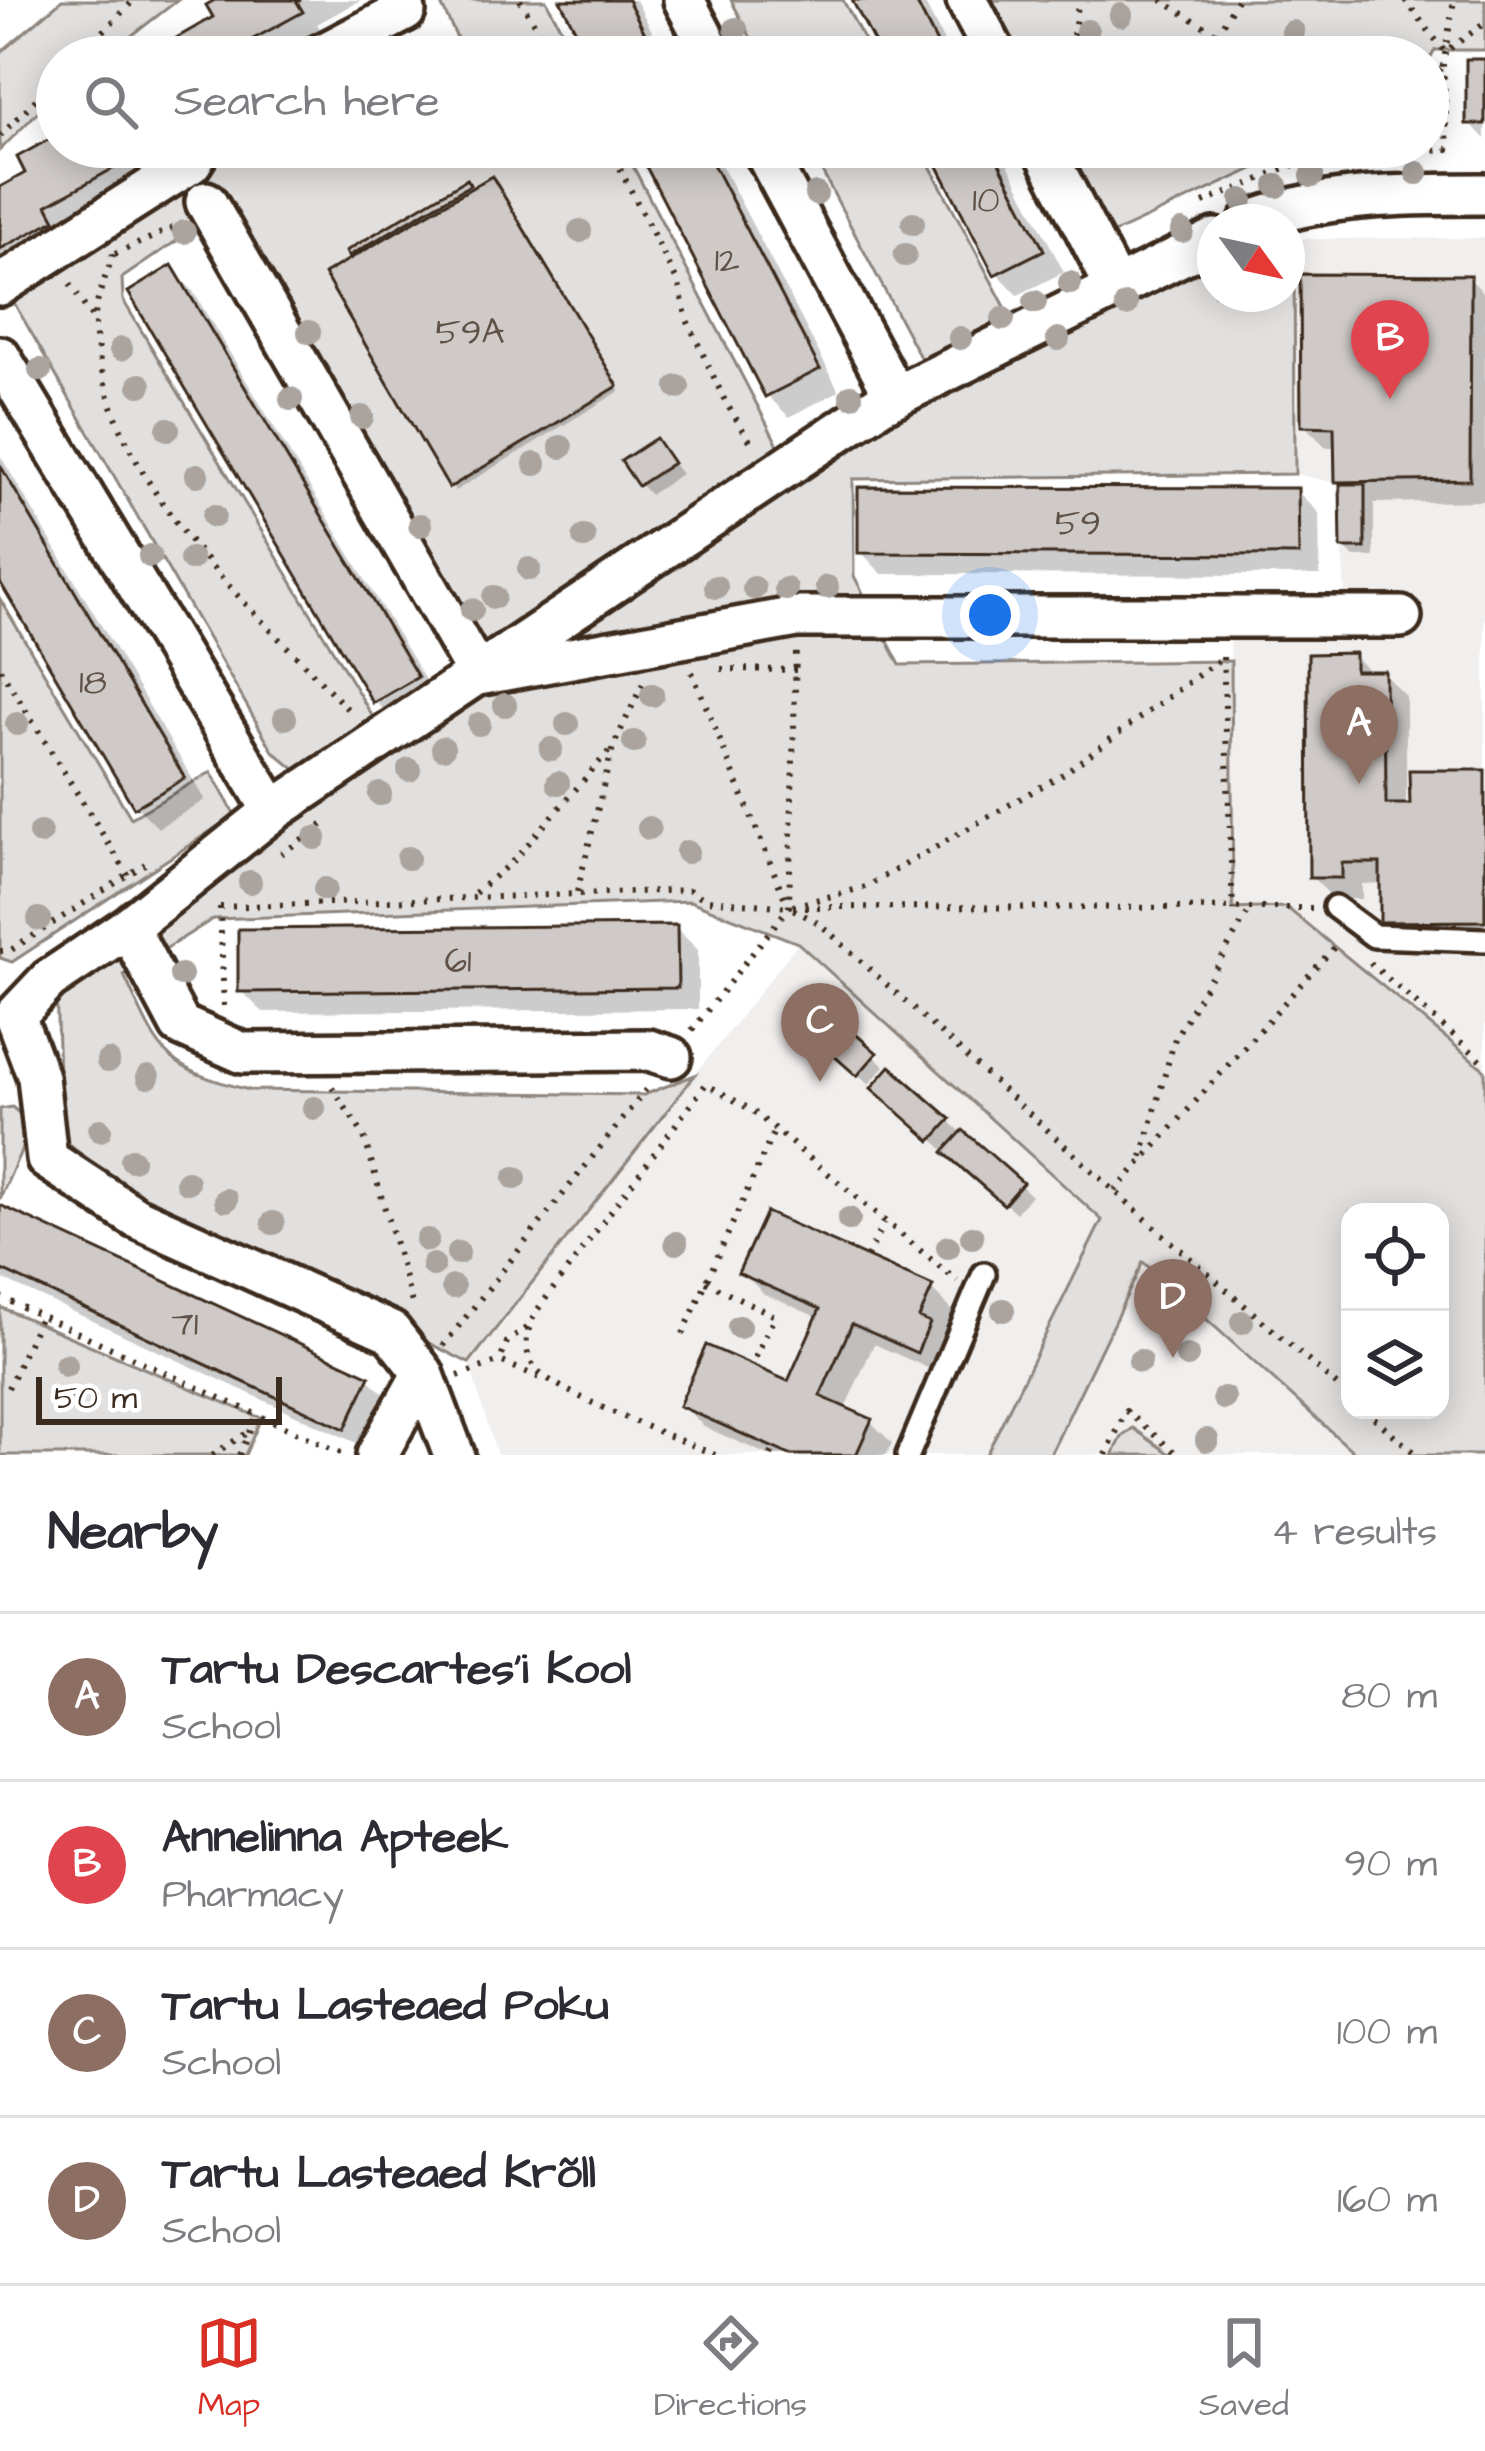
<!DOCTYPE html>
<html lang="en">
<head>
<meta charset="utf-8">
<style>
  body { margin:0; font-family:"Architects Daughter",sans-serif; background:#f2f2f3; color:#2b2b33 }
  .controls { position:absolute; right:36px; bottom:36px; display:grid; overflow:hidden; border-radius:24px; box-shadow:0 6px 30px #0003 }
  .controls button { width:108px; height:108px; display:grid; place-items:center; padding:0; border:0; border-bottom:3px solid #e1e1e2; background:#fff; color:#2b2b33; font:60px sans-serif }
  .compass { position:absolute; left:1197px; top:204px; width:108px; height:108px; border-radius:50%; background:#fff; box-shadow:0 6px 30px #0003; rotate:123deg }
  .scale { position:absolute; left:36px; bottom:30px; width:246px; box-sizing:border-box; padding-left:12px; border:6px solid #3b2a1e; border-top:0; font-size:33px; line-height:42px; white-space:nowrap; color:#3b2a1e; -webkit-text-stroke:9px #fff; paint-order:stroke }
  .you { position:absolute; left:990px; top:615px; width:42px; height:42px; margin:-30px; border:9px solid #fff; border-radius:50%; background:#1a73e8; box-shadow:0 0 0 18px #1a73e833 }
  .badge { display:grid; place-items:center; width:78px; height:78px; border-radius:50%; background:#d93025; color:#fff; font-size:39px; font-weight:700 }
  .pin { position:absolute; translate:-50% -99px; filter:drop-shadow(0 3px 6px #0008) }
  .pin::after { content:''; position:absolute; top:63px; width:42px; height:36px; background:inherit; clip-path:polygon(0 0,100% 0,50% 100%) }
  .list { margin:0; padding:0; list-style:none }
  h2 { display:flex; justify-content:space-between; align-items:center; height:156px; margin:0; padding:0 48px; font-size:51px }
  h2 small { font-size:39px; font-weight:400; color:#7c7c81 }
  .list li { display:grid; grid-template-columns:78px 1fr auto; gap:36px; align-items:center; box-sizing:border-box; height:168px; padding:0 48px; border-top:3px solid #e1e1e2 }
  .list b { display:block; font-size:45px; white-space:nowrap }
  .list p { margin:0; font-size:39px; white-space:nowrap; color:#7c7c81 }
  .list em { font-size:39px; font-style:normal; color:#7c7c81 }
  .icon { flex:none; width:66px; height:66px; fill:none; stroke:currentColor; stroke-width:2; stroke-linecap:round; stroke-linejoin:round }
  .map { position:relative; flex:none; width:1485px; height:1455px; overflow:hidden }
  .search { position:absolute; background:#fff; box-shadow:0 6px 30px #0003; left:36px; right:36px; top:36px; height:132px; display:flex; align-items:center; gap:30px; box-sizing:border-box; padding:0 42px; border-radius:66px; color:#7c7c81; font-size:45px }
  .sheet { height:828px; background:#fff }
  nav { display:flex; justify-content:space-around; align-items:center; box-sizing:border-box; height:168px; border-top:3px solid #e1e1e2; background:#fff; font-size:33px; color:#7c7c81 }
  nav a { display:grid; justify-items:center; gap:6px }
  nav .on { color:#d93025 }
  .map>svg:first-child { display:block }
  .built { fill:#f1efee }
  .green { fill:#e2e0de; stroke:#8e857e; stroke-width:3; fill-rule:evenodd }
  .shadow { fill:#0003 }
  .building { fill:#cfcac7; stroke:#3b2a1e; stroke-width:3 }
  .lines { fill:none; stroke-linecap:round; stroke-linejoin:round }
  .lane-casing { stroke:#3b2a1e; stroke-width:30 }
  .street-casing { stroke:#3b2a1e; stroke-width:48 }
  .path { stroke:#3b2a1e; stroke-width:6; stroke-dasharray:3 9; stroke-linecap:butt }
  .lane { stroke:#fff; stroke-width:21 }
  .street { stroke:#fff; stroke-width:39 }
  .tree { fill:#aaa39e }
  .labels { text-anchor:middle; stroke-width:10; stroke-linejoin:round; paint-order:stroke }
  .number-label { font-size:36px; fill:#605248 }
</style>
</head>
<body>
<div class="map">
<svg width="1485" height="1455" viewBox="0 0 1485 1455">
  <rect width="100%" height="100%" fill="#fff"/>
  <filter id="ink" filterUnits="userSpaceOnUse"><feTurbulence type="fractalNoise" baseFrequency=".00833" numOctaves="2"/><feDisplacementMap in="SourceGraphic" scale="24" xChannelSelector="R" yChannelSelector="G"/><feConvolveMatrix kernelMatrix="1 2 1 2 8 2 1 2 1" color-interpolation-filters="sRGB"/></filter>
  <g filter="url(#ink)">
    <path class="built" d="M1485,238V1070L1483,1072L1287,907L1233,910L1230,629L1346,625L1340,484L1295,474L1294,239Z
      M798,943L1102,1220L986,1455H497L469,1363Z
      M1143,1261L1357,1455H1050Z"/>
    <path class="green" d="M62,0H178L104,57H57V93L0,150V53Z
      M439,0H546L576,57H466Z
      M731,0H843L873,57H761Z
      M989,0H1485V50H1435L1428,63V57H1018Z
      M221,147H623L781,451L481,651L222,210L122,278L123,300L373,717L298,772L273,751L10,296L209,168Z
      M809,147H920L1010,316L923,363Z
      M1065,147H1362L1277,158L1110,235Z
      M1287,230L1294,239L1295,474L853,479L854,576L900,665L1231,661L1233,909L1286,907L1485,1070V1455H1357L1143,1262L1050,1455H986L1102,1220L798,943L690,901L213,919L124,975C160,1053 161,1068 249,1090L644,1095L695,1075L469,1363L142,1200L73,1148L61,1134L56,990L707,537L907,409L1215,252V294H1287ZM1350,1212H1440V1410H1350Z
      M0,599L131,818L211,772L235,815L12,962L0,958Z
      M12,1107L24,1117L30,1130L0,1199V1109Z
      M0,1307L261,1418L245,1455H0Z
      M1133,1428L1171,1455H1113L1122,1437Z"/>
    <path class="shadow" d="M221,0H361L317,24L323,35L281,57H146L217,19Z
      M563,0H636L665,57H592Z
      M856,0H923L952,57H885Z
      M1485,62V139L1469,122Z
      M57,139V147H180L127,175L135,189L0,275V190L29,174Z
      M639,147H712L839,391L789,417L768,396Z
      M932,147H999L1064,272L1018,295L997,273Z
      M466,183L473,190L496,184L620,391L455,491L351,254Z
      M172,269L193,291L437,700L397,723L375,701Z
      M1469,278L1485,294V501L1374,503V557H1354L1344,547L1343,486L1338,481L1337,447H1326L1304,425Z
      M656,442L681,474L650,495L640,484Z
      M0,455L205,800L158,828L136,806L0,576Z
      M1297,491L1319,513L1320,575L882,574L861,552Z
      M1354,656L1372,674H1384L1406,696V807L1485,773V942H1405L1383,920V883L1362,884V899H1334L1312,877Z
      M676,928L698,950V1009L263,1012L241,991Z
      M818,1005L885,1066L869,1084L812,1033Z
      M885,1098L949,1121L1031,1195L1016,1213Z
      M0,1208L368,1378L390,1400L367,1448L0,1278Z
      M742,1272L931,1289L953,1311L941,1338L950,1348L939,1373L874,1344L844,1410L870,1421L892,1443L886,1455H768L704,1427L683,1405L789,1385L819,1318L764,1294Z"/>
    <path class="building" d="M215,0H301L297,2L303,12L233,50L236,57H143L213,17L206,5Z
      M560,0H628L657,57H589Z
      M852,0H915L944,57H882Z
      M1466,59H1485V124H1466Z
      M57,135V147H119L108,153L116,167L47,205L55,220L0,249V187L25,173L17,157Z
      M636,147H704L820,369L765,397Z
      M928,147H991L1044,250L994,275Z
      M492,176L618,386L449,488L324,274Z
      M467,179L470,185L349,256L346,251Z
      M172,265L418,677L373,703L128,292Z
      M1300,274L1471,275L1470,480L1335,482L1334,427L1301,426Z
      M656,438L673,463L638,486L621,461Z
      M0,465L185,778L134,808L0,582Z
      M1340,484H1365V548H1341Z
      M858,487L1298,488L1299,555L858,553Z
      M1355,653V671H1385L1386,804H1410L1409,770H1485V921L1380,922V863H1342V878H1309L1308,654Z
      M677,925L678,988L238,992V929Z
      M817,1000L877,1053L857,1076L797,1023Z
      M890,1066L951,1119L931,1141L871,1088Z
      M963,1130L1023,1183L1004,1205L943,1152Z
      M0,1205L370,1376L345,1429L0,1269Z
      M766,1212L933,1286L919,1318L930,1323L917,1353L852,1324L820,1396L872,1419L856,1455H790L679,1406L706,1345L788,1381L820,1309L738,1273Z"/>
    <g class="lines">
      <g class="lane-casing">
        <path id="lane" d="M1335,907L1374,936L1485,940
          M908,1455L984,1274"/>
      </g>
      <g class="street-casing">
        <path id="street" d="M684,0L714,57
          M967,0L997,57
          M317,57L405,11
          M762,147L895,396
          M1043,147L1115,286
          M206,202L478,675L797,617H1401
          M1250,222C1322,194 1409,194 1485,194
          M0,285L191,163L201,147
          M0,357L273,811
          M128,927L180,1025L243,1053L649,1050L671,1057
          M377,1455L423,1373
          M454,1455L423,1373L391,1332L135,1217L47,1159L38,1077L15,1016L49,980L128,927L273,811L880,404L1215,239"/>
      </g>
      <path class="path" d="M520,0L555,57
        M1161,0L1217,34
        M1237,0L1217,34L1256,57
        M1405,0L1445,52L1485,23
        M1071,47L1079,0
        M78,57L134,0
        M263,57L288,38
        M1428,92L1441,68
        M0,136L57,78
        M609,147L679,285L687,320L726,403L752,444
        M1203,203L1299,163L1448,149L1443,65L1454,0
        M113,254C107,275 93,304 95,325C107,489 249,603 352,714
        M115,254L177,226
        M70,284L94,321
        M1484,544L1485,562
        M1223,657L1233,910
        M0,669L128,875
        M721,669L796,670
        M692,672L787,904
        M281,854L325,823
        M577,892L613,747L645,679
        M475,893L514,860L610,750
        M220,907L689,890L707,900L789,907L866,887L1063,774L1223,657
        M220,907L224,1008
        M1312,908L789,907L820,924L1160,1232L1350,1397
        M0,951L11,950L145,864
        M1370,963L1485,1063
        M692,1030L789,907L796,651
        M332,1087L364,1136L412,1303
        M1142,1157L1175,1038L1250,909
        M1115,1191L1338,943
        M867,1257L884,1222
        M706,1282L775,1316L751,1365
        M0,1297L343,1454
        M527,1328L507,1342L500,1361L540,1378
        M683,1334L774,1131
        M443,1346L647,1088
        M458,1376L500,1361
        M8,1388L41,1315
        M1365,1410L1417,1455
        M212,1455L250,1431
        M239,1455L257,1415
        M715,1455C682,1440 546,1390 533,1365C522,1346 527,1332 535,1313L706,1084L753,1111L957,1281
        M771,1455L774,1448
        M1106,1455L1126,1411L1178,1455"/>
      <use href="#lane" class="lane"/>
      <use href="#street" class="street"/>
    </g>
    <g class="tree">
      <circle cx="1121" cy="15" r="12"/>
      <circle cx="736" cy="29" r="12"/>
      <circle cx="1087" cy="31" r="12"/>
      <circle cx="1293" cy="32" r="12"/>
      <circle cx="1417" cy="173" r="12"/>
      <circle cx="1312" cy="176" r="12"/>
      <circle cx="1277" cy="186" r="12"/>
      <circle cx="816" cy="194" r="12"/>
      <circle cx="1242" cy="200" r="12"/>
      <circle cx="913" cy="223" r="12"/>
      <circle cx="580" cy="231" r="12"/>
      <circle cx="1182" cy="231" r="12"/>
      <circle cx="184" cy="232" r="12"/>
      <circle cx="905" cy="255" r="12"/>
      <circle cx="1070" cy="283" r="12"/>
      <circle cx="1035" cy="302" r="12"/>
      <circle cx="1126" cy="305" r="12"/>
      <circle cx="1003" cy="319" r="12"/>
      <circle cx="309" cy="332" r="12"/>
      <circle cx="960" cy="338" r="12"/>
      <circle cx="1058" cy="339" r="12"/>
      <circle cx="121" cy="349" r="12"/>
      <circle cx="40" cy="370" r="12"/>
      <circle cx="140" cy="385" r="12"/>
      <circle cx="678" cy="387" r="12"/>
      <circle cx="851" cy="396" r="12"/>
      <circle cx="291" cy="399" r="12"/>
      <circle cx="362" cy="417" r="12"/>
      <circle cx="168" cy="429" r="12"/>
      <circle cx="561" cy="447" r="12"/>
      <circle cx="535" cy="464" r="12"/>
      <circle cx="197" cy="475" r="12"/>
      <circle cx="214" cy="516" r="12"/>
      <circle cx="420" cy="525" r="12"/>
      <circle cx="584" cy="537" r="12"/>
      <circle cx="150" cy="556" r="12"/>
      <circle cx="191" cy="559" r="12"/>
      <circle cx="529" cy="569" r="12"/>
      <circle cx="716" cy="587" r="12"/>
      <circle cx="827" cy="587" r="12"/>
      <circle cx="754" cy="588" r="12"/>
      <circle cx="786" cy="589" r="12"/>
      <circle cx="494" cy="597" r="12"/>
      <circle cx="472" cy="610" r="12"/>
      <circle cx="652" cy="695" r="12"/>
      <circle cx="505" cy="705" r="12"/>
      <circle cx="285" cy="718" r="12"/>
      <circle cx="17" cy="724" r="12"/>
      <circle cx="479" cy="724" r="12"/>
      <circle cx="567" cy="724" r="12"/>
      <circle cx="634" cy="742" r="12"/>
      <circle cx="443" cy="748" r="12"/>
      <circle cx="551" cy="749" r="12"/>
      <circle cx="409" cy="770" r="12"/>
      <circle cx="558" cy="783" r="12"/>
      <circle cx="380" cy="794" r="12"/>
      <circle cx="649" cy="828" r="12"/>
      <circle cx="40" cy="833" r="12"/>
      <circle cx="315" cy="838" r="12"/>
      <circle cx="687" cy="852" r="12"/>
      <circle cx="408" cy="858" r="12"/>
      <circle cx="250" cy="882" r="12"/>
      <circle cx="325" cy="889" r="12"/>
      <circle cx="39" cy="919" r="12"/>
      <circle cx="181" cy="975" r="12"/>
      <circle cx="108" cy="1061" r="12"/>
      <circle cx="148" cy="1077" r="12"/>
      <circle cx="314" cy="1108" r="12"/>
      <circle cx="100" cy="1130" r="12"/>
      <circle cx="132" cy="1160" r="12"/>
      <circle cx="515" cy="1178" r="12"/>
      <circle cx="187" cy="1182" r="12"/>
      <circle cx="226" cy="1200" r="12"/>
      <circle cx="849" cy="1219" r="12"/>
      <circle cx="273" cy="1223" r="12"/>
      <circle cx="972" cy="1237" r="12"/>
      <circle cx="427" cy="1240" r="12"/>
      <circle cx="676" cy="1243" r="12"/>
      <circle cx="948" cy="1247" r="12"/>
      <circle cx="458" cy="1253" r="12"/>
      <circle cx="433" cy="1265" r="12"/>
      <circle cx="453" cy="1287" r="12"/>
      <circle cx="1003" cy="1310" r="12"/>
      <circle cx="1242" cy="1322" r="12"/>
      <circle cx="739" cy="1327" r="12"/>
      <circle cx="1187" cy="1356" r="12"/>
      <circle cx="1140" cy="1361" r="12"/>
      <circle cx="66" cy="1365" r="12"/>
      <circle cx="1224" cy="1398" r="12"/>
      <circle cx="67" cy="1400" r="12"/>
      <circle cx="1207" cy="1440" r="12"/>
    </g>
  </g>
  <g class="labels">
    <g class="number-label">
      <text x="986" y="211">10</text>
      <text x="727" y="271">12</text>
      <text x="470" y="343">59A</text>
      <text x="1078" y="534">59</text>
      <text x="93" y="693">18</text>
      <text x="458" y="972">61</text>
      <text x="185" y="1335">71</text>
    </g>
  </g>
</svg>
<div class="controls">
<button><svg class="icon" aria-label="locate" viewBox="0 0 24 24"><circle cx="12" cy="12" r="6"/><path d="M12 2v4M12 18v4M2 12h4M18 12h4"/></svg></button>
<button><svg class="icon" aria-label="layers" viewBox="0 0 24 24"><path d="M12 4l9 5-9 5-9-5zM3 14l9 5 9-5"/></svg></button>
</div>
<svg class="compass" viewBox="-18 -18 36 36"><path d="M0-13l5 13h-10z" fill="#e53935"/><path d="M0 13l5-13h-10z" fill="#7c7c81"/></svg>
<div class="scale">50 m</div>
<div class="you"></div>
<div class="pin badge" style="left:1359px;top:784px;background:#8d6e63">A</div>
<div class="pin badge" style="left:1390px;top:399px;background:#e0444e">B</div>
<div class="pin badge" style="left:820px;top:1082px;background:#8d6e63">C</div>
<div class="pin badge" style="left:1173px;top:1358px;background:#8d6e63">D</div>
<div class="search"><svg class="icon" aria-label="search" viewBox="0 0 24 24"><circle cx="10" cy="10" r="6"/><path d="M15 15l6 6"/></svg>Search here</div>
</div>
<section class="sheet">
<h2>Nearby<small>4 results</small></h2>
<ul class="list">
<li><span class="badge" style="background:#8d6e63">A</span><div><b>Tartu Descartes'i Kool</b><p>School</p></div><em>80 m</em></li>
<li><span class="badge" style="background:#e0444e">B</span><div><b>Annelinna Apteek</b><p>Pharmacy</p></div><em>90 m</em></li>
<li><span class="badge" style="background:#8d6e63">C</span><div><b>Tartu Lasteaed Poku</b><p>School</p></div><em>100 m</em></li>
<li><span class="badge" style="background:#8d6e63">D</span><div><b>Tartu Lasteaed Krõll</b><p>School</p></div><em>160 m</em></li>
</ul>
</section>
<nav>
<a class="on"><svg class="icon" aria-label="map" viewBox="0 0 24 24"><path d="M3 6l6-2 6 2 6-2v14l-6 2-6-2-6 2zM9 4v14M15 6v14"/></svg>Map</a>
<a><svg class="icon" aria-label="directions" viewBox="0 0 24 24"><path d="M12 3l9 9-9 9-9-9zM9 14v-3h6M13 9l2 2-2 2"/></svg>Directions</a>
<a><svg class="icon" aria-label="saved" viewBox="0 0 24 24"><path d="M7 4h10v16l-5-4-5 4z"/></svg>Saved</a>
</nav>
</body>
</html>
